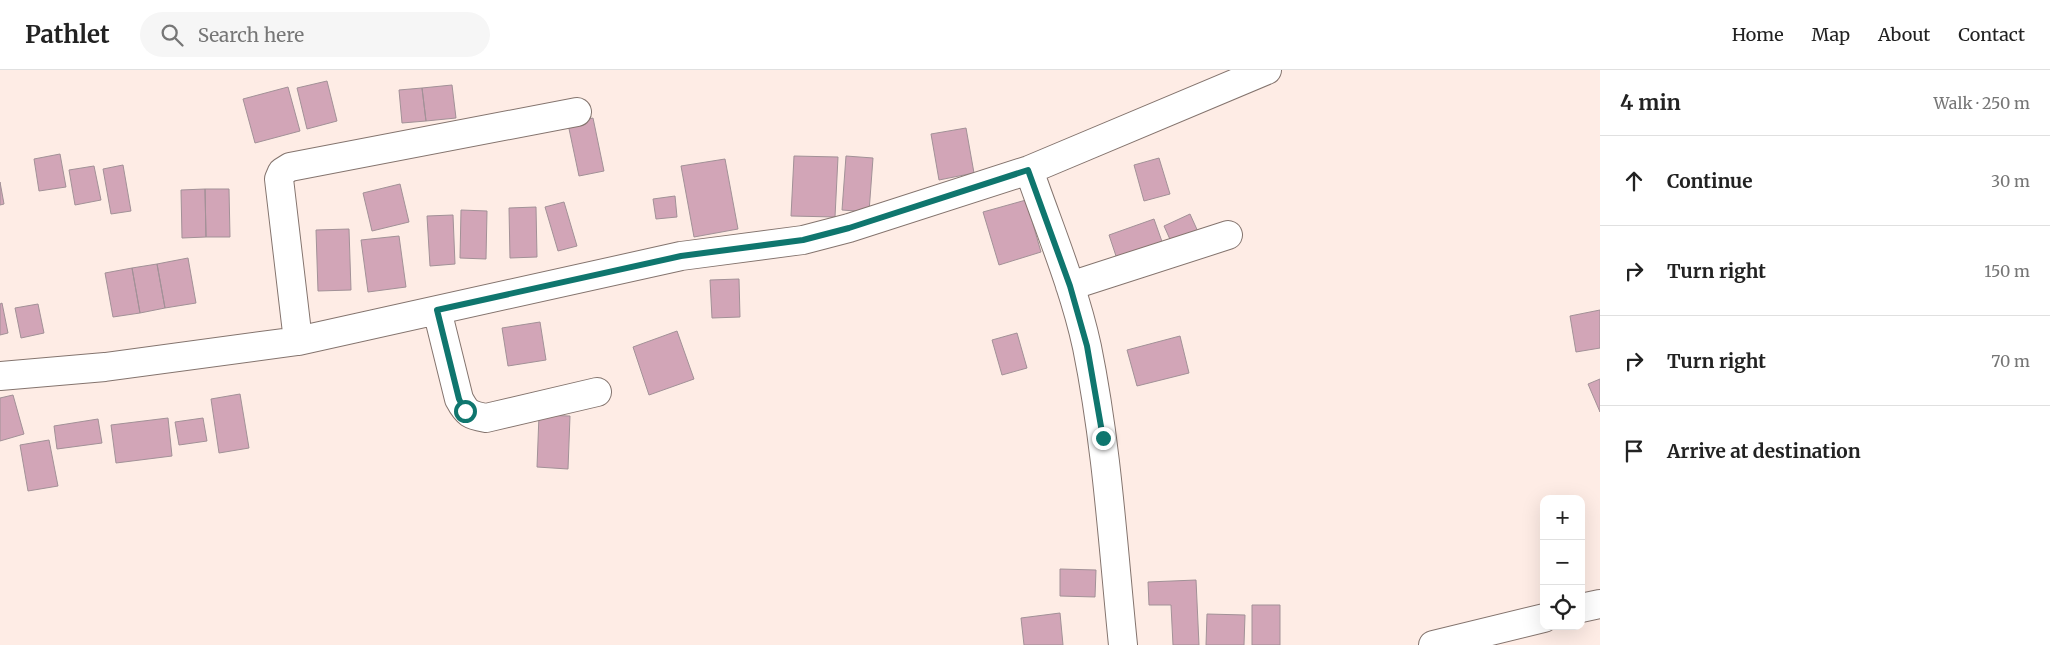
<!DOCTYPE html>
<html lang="en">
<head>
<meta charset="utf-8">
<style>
  body { margin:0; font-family:Merriweather,serif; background:#f6f6f6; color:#222 }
  .controls { position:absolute; right:15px; bottom:15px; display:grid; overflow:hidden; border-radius:10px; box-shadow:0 5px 20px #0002 }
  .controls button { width:45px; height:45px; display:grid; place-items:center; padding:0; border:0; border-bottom:1px solid #e0e0e0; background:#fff; color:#222; font:25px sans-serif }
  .stop { position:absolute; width:15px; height:15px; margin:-11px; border:4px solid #0f766e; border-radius:50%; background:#fff }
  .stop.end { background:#0f766e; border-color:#fff; box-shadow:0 1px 5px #0008 }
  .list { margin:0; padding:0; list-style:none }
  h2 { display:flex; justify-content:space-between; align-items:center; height:65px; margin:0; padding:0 20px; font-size:21px }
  h2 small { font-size:16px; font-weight:400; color:#767676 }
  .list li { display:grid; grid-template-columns:32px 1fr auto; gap:15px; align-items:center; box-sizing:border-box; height:90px; padding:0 20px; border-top:1px solid #e0e0e0 }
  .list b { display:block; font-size:19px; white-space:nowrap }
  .list em { font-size:16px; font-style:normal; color:#767676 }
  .icon { flex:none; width:28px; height:28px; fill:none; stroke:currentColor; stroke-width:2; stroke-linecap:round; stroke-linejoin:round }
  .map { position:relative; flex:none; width:1600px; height:575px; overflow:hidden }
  header { display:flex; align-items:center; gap:30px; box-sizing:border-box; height:70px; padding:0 25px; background:#fff; border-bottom:1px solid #e0e0e0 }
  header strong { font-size:24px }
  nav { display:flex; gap:28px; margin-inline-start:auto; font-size:18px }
  .search { width:350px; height:45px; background:#f6f6f6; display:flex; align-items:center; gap:12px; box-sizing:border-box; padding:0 18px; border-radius:28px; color:#767676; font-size:19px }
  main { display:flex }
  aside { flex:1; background:#fff }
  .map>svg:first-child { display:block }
  .building { fill:#d2a5b7; stroke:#a29197 }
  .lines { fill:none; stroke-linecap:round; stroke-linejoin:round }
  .street-casing { stroke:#84746e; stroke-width:30 }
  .street { stroke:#fff; stroke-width:28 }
  .route { stroke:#0f766e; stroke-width:6 }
</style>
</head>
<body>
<header>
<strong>Pathlet</strong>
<div class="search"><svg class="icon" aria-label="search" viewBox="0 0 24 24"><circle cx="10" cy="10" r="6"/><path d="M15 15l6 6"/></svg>Search here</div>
<nav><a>Home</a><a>Map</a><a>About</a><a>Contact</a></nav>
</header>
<main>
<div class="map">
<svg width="1600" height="575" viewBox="0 0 1600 575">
  <rect width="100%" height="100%" fill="#feece5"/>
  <path class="building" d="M327,11L337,51L307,59L297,18Z
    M452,15L456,48L426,51L422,18Z
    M288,17L300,61L255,73L243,29Z
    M422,18L426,51L402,53L399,20Z
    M593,48L604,101L579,106L568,54Z
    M966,58L974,103L939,110L931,64Z
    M60,84L66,117L39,121L34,89Z
    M794,86L838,87L835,147L791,146Z
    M846,86L873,88L869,142L842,140Z
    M1159,88L1170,124L1144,131L1134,95Z
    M725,89L738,159L694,167L681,96Z
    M123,95L131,141L111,144L103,99Z
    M94,96L101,130L75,135L69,100Z
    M0,112L4,134L0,135Z
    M400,114L409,152L372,161L363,123Z
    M205,119H229L230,167H206Z
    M205,119L206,167L182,168L181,120Z
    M675,126L677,147L656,149L653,129Z
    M1026,130L1041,182L999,195L983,142Z
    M564,132L577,176L558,181L545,137Z
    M536,137L537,187L510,188L509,138Z
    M461,140L487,141L486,189L460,188Z
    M1190,144L1199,164L1173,176L1164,156Z
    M453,145L455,194L430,196L427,146Z
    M1154,149L1165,180L1119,195L1109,165Z
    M349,159L351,220L318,221L316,160Z
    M399,166L406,217L368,222L361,170Z
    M188,188L196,233L165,238L157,194Z
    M157,194L165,238L140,243L132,198Z
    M132,198L140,243L113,247L105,203Z
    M739,209L740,247L712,248L710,210Z
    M2,233L8,263L0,265V234Z
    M38,234L44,263L21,268L15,238Z
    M1600,240V278L1576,282L1570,246Z
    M540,252L546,290L508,296L502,258Z
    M677,261L694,309L649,325L633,277Z
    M1017,263L1027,298L1002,305L992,270Z
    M1180,266L1189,303L1137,316L1127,280Z
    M1600,309V342L1588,314Z
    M240,324L249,378L219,383L211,329Z
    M13,325L24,364L0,371V328Z
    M539,345L570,346L568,399L537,397Z
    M168,348L172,386L116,393L111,355Z
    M203,348L207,371L179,375L175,352Z
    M98,349L102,373L57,379L54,356Z
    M49,370L58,416L28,421L20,375Z
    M1060,499L1096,500L1095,527L1060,526Z
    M1196,510L1199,575H1173L1171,535H1149L1148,512Z
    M1252,535H1280V575H1252Z
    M1060,543L1063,575H1024L1021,548Z
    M1207,544L1245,545L1244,575H1206Z"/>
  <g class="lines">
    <g class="street-casing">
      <path id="street" d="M1029,100C1049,158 1074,217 1087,277C1107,375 1113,476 1123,575
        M1070,216L1228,165
        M437,240L459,329C467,344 470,345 486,348L597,322
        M298,271L279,109L282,102L290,97L577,42
        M0,306L105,297L298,271L681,186L803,170L849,158L1029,100L1267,0
        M1581,538L1600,534
        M1433,575L1544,548"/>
    </g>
    <use href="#street" class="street"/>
  </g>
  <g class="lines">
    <path class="route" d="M465,341L459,329L437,240L681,186L803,170L849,158L1028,100L1070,216L1087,276L1103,368"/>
  </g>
</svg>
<div class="controls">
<button>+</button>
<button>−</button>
<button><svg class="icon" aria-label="locate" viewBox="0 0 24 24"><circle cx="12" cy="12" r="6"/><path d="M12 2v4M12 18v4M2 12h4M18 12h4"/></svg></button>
</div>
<div class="stop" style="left:465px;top:341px"></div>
<div class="stop end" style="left:1103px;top:368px"></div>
</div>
<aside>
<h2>4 min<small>Walk · 250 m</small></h2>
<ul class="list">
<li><svg class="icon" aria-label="ahead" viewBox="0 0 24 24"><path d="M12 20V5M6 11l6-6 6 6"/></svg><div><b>Continue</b></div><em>30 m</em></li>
<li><svg class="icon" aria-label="right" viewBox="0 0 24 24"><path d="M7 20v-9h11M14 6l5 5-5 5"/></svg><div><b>Turn right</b></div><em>150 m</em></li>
<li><svg class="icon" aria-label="right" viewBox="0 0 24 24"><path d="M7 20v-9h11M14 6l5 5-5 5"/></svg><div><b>Turn right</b></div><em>70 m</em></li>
<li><svg class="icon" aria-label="arrive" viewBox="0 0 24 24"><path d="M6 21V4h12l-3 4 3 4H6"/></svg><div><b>Arrive at destination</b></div></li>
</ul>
</aside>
</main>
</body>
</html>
